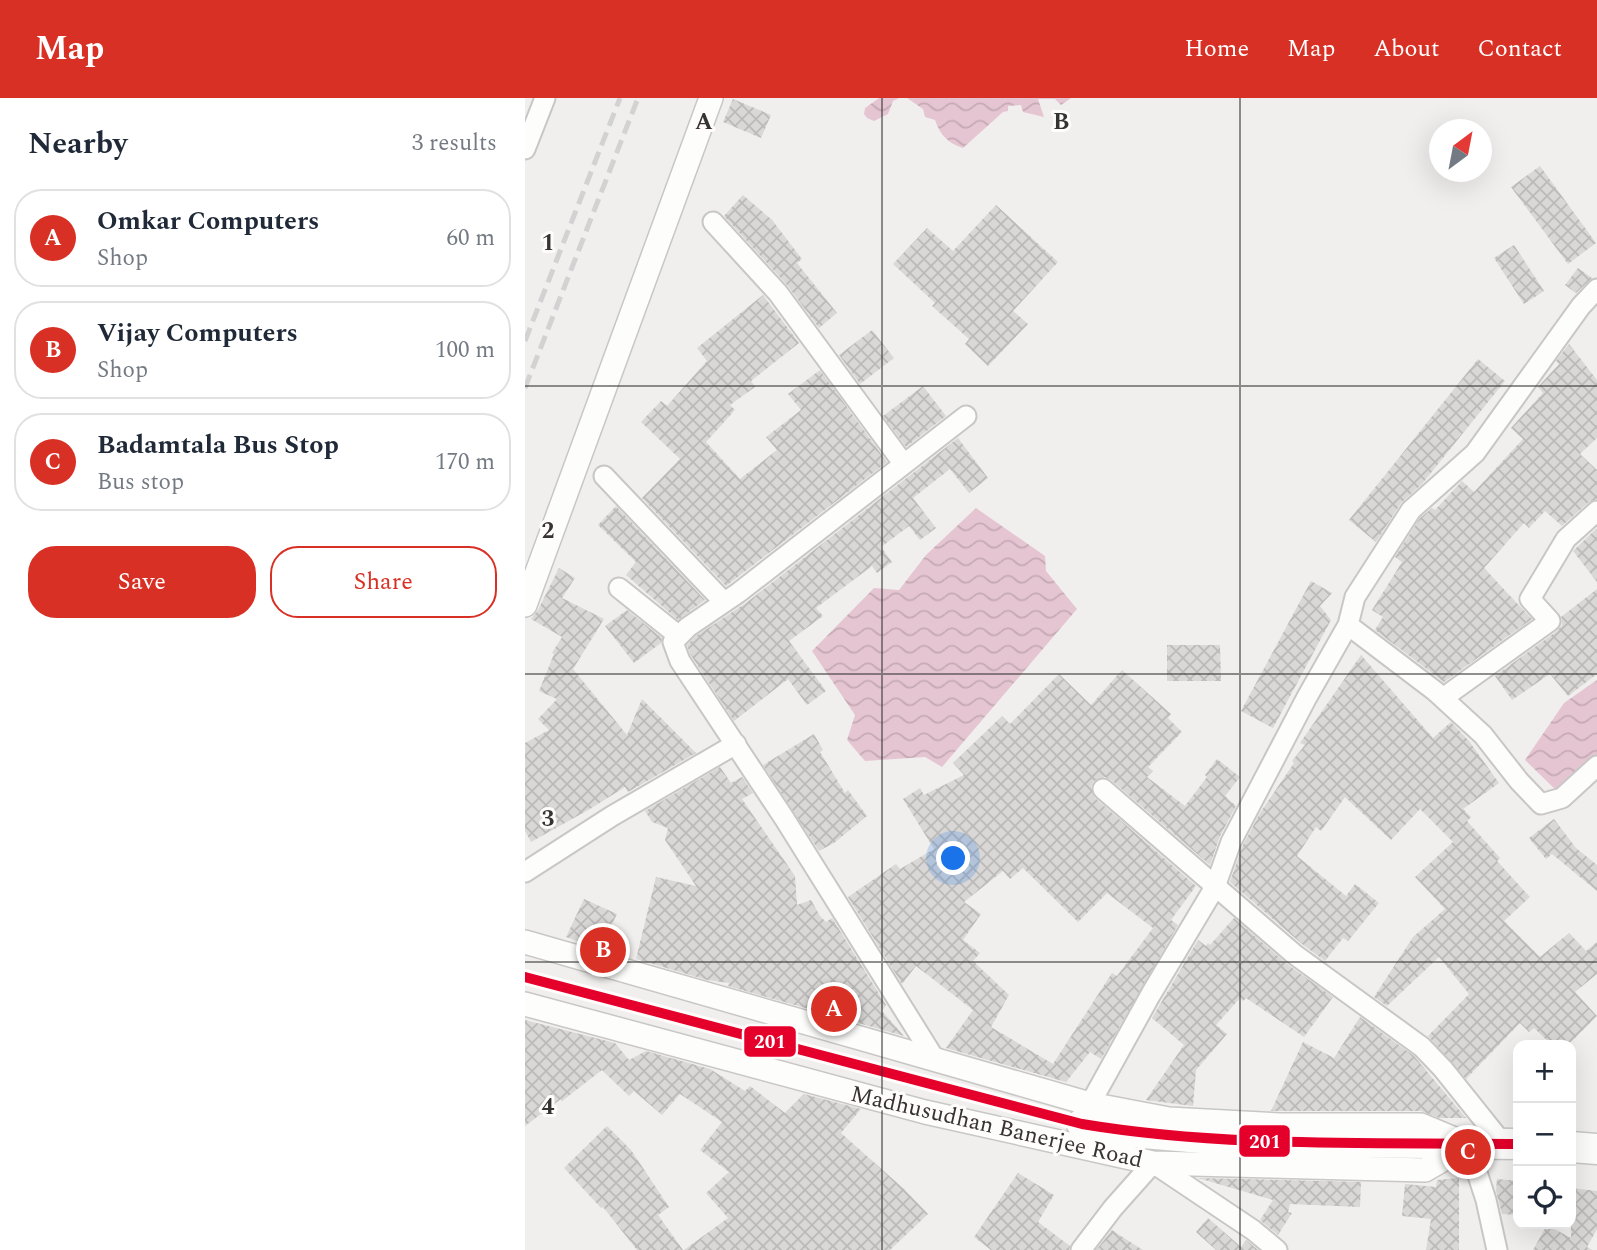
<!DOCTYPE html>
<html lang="en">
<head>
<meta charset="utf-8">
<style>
  body { margin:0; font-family:Spectral,serif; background:#f2f2f3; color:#1f2937 }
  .controls { position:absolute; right:21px; bottom:21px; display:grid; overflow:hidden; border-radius:14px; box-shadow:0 7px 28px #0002 }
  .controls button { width:63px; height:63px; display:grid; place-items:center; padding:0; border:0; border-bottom:2px solid #e0e1e3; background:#fff; color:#1f2937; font:35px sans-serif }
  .compass { position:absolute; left:904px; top:21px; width:63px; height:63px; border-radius:50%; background:#fff; box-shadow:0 7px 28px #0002; rotate:32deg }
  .you { position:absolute; left:429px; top:761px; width:24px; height:24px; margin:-18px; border:5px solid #fff; border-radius:50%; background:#1a73e8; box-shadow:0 0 0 10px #1a73e833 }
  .badge { display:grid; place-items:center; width:46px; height:46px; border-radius:50%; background:#d93025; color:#fff; font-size:23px; font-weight:700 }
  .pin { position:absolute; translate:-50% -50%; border:4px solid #fff; box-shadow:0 2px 7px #0006 }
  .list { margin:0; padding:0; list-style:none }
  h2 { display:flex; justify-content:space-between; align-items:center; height:91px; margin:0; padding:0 28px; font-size:30px }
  h2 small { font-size:23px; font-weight:400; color:#747a83 }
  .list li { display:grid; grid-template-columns:46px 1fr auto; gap:21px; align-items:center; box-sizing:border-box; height:98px; margin:0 14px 14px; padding:0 14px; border:2px solid #e0e1e3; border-radius:28px }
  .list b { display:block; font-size:26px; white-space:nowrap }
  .list p { margin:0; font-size:23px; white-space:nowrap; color:#747a83 }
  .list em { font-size:23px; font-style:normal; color:#747a83 }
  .actions { display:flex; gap:14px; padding:21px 28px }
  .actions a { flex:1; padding:16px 0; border:2px solid #d93025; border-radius:28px; text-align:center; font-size:24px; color:#d93025 }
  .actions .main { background:#d93025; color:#fff }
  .icon { flex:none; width:38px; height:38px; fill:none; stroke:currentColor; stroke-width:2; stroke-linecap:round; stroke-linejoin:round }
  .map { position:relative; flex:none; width:1072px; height:1152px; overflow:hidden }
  header { display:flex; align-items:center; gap:42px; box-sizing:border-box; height:98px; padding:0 35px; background:#d93025; color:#fff }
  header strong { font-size:33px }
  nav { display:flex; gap:38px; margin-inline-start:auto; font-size:24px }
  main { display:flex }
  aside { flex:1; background:#fff }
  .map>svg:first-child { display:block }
  .water { fill:url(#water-waves) }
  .building { fill:url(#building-cross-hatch); fill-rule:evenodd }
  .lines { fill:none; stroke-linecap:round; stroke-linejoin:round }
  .minor-casing { stroke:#c8c7c6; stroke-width:23 }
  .tertiary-casing { stroke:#c8c7c6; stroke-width:26 }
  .primary-casing { stroke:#c8c7c6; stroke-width:33 }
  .minor { stroke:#fdfdfc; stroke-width:19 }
  .tertiary { stroke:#fdfdfc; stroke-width:23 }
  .primary { stroke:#fdfdfc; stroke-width:30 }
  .rail { stroke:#d3d2d2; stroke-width:5; stroke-dasharray:14 7; stroke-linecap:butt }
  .bus-1-casing { stroke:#fffcfb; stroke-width:16 }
  .bus-1 { stroke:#e4002b; stroke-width:10 }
  .grid { fill:none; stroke:#353433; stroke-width:2; stroke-opacity:0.55 }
  .labels { text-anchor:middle; stroke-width:6; stroke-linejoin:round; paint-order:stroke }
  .street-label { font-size:23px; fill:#353433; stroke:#fffcfb }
  .grid-label { font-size:23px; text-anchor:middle; font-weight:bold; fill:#353433; stroke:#fffcfb; stroke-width:6; stroke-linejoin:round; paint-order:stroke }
  .line-badge { stroke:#fffcfb; stroke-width:2.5 }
  .badge-label { font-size:19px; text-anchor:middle; font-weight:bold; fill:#fff }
</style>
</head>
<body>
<header>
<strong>Map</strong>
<nav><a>Home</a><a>Map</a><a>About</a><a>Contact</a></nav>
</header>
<main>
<aside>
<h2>Nearby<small>3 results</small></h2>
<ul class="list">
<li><span class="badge">A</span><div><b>Omkar Computers</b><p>Shop</p></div><em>60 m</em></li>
<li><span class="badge">B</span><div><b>Vijay Computers</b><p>Shop</p></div><em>100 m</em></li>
<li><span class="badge">C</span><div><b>Badamtala Bus Stop</b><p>Bus stop</p></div><em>170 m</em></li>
</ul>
<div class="actions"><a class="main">Save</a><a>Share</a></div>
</aside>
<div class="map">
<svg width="1072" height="1152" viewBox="0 0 1072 1152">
  <defs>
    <pattern id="water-waves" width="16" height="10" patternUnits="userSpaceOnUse" patternTransform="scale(1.75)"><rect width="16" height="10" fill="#e5c5d2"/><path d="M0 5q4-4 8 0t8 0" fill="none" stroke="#c5aab5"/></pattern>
    <pattern id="building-cross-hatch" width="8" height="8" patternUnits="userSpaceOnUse" patternTransform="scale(1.75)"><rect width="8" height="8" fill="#d9d8d7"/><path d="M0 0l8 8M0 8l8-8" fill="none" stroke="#bbbab9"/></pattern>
  </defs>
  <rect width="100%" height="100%" fill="#f1efee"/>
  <path class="water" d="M354,0H374L368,3L363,16L349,23L342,20L339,16L340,10Z
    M382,0H546L536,7L530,1H513L519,19L498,14L496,7L483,8V13L478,14L438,50C423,45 415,37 410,22L400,19L398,11Z
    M451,410L520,458L521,473L552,511L417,669L400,659L340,663L322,642L330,617L287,553L349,490L374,492L401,457Z
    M1072,582V672L1039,700L1000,662L1039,605Z"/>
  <path class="building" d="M208,1L246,17L236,40L198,24Z
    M1015,68L1071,145L1043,166L986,89Z
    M218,97L247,122L277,161L272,165L312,215L294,230L262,187L199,118Z
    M471,107L533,164L488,213L503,226L463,268L440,246L444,241L407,208L410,205L368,166L402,130L428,153Z
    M989,147L1019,193L999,206L969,160Z
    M1053,170L1067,180L1051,195L1040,187Z
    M238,197L274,245L226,283L230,289L205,307L210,312L181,344L215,381L252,352L241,339L276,312L263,296L295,272L362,364L201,488L117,400L155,361L116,324L136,303L142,308L182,263L172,250Z
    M347,232L369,260L335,286L314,257Z
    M1044,246L1072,282V340L1055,356L1072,372V401L1064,404L1037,428L1020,413L1004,430L999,425L959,470L1007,521L919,584L850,532L858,519L847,512L877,464L870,459L895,420L907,410L910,412L937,383L949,394L998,341L986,330L1018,295L1013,289L1034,266L1031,263Z
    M953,261L980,283L897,386L876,405L851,444L824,422Z
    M398,288L421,318L381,349L358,318Z
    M433,340L463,380L444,395L425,371L388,400L411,430L395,442L384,428L356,449L367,464L352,475L347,468L291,510L298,518L264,543L301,593L282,607L263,581L209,623L165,556L162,547L171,538L221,505Z
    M91,408L180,502L153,522L101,477L111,464L73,427Z
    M1072,430V484L1048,453Z
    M34,470L50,480L37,500L79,521L48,571L102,637L117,601L171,655L103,694L100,689L65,711L6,744L0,733V645L24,632L13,621L32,601L14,593L29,556L27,555L37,539L6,521L13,512Z
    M786,483L807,495L795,508L806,522L748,630L716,613Z
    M1072,491V576L1043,598L1025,576L987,602L970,578L1032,533L1037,527L1036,519Z
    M102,512L137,540L136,545L109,565L80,528Z
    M642,547H695L696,583H642Z
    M836,557L908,640L926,624L944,643L974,685L938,711L946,719L942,723L975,760L972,763L1005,799L979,823L1015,859L1044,835L1061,853L1072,844V876L1050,894L1072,918L1043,947H1027L1009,930L1004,934L995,925L941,981L903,938L944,896L914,859L862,908L849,899L888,839L920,811L890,779L928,744L895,711L866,742L820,699L796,733L791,729L772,758L821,798L830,786L854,805L823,843L818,840L800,863L777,846L705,784L717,749L735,715L769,665L767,663L780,647L775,645Z
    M597,572L646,616L643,620L657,634L623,669L628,673L622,679L660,708L682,679L680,677L692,661L715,679L700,698L711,708L695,738L685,767L586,682L580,679L569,683L566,689L570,700L671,788L646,822L653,827L576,961L565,954L541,984L421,950L448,912L391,868L377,886L323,799L371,766L375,771L409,751L378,701L395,690L399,697L439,677L428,665L477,618L485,626L534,576L566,607ZM498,770L553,824L582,795L628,830L592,878L587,875L528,966L466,929L484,897L448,863L455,855L438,842L456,816L439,804L478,773L485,781Z
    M289,636L298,652L295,654L320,695L323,692L342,718L309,745L294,753L238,667Z
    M195,669L206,685L217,679L228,695L217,701L270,778L272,807L286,802L295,818L301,824L307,820L361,907L357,913L379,938L203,888L204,885L182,882L111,861L131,779L171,788L140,742L143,730L127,724L120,713Z
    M1029,721L1051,750L1072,767V793L1027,756L1021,761L1004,740Z
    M59,801L92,816L75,851L41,839Z
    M709,820L762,866L808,899L779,939L721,900L718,903L715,900L691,927L702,936L671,972L668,1008L621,1002L659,947L627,920L673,842L681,848L683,845L685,847Z
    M835,919L889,958L941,1020H914L896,1013H746L778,944L809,960Z
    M0,922L90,945L104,962L121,953L185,971L220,993L225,988L260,1015L279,996L336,1011L316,1035L379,1091L403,1116L365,1152H159L203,1120L181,1095L204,1074L175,1052L197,1024L155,996L137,1017L109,993L104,998L77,972L37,1003L36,1001L0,1028Z
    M82,1028L106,1052L144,1109L133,1117L158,1152H112L78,1109L76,1110L39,1070Z
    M493,1075L529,1097L513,1124L545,1148L544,1152H466L449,1139Z
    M673,1080L836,1084L835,1109L765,1106L763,1114L767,1115L753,1137L735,1122L748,1102Z
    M934,1080V1152H901L906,1121L877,1118L880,1086L911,1089L912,1082Z
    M972,1081L993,1083V1117L977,1116L971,1093Z
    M1046,1090L1072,1093V1131L1062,1149L1067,1152H1008L1022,1127L1046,1140Z
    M683,1120L716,1149L721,1142L733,1152H691L671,1134Z
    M587,1132L599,1140L618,1152H571Z"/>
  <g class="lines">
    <g class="minor-casing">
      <path id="minor" d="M0,51L20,0
        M188,124L253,195L378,365
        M79,378L199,504
        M94,490L154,538
        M823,527L910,593L958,637L994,683L1016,706L1037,700L1072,668
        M918,600L1025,523L1005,501L1041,441L1072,413
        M578,691L769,856L897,949L918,971L978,1046
        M0,774L87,718L211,646
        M411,963L259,720L155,563L148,544L163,529L213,495L441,318
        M565,1006L626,896L690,789L706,744L782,599L823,527L830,499L886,412L950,355L1056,208L1072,191
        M943,1047L961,1102L972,1152
        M556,1152L588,1110L628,1065L728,1132L752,1152"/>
    </g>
    <g class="tertiary-casing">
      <path id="tertiary" d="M0,507L186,0
        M0,844L565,1006L644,1021L755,1027H896L932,1042
        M0,906L400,1014L628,1065L900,1072L943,1047"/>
    </g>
    <g class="primary-casing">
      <path id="primary" d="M557,1026L606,1034L712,1043L993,1046
        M1046,1049L1072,1051"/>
    </g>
    <use href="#minor" class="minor"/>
    <use href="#tertiary" class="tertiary"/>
    <use href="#primary" class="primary"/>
    <path class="rail" d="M0,243L95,0
      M0,290L113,0"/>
    <g class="bus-1-casing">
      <path id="bus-1" d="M0,879L557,1026C701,1050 848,1044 993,1046"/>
    </g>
    <use href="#bus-1" class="bus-1"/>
  </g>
  <path class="grid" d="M357,0V1152M715,0V1152M0,288H1072M0,576H1072M0,864H1072"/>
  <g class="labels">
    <g class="street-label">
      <text transform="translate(472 1028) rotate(13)" y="8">Madhusudhan Banerjee Road</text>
    </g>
  </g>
  <g class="grid-label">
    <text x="179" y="31">A</text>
    <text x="536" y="31">B</text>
    <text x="23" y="152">1</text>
    <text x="23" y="440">2</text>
    <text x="23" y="728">3</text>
    <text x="23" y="1016">4</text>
  </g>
  <g class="line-badge">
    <rect x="218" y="927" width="54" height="33" rx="7" fill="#e4002b"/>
    <rect x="713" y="1026" width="53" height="34" rx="7" fill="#e4002b"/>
  </g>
  <g class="badge-label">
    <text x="245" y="950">201</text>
    <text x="740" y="1050">201</text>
  </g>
</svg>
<div class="controls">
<button>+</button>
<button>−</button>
<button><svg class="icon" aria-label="locate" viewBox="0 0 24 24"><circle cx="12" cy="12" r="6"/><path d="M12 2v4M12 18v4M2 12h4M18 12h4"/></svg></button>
</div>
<svg class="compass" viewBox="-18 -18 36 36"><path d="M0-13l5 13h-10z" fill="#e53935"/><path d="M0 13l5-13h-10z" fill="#747a83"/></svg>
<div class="you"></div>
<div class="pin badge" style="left:309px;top:911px">A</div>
<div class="pin badge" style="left:78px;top:852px">B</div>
<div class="pin badge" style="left:943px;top:1054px">C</div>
</div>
</main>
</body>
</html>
